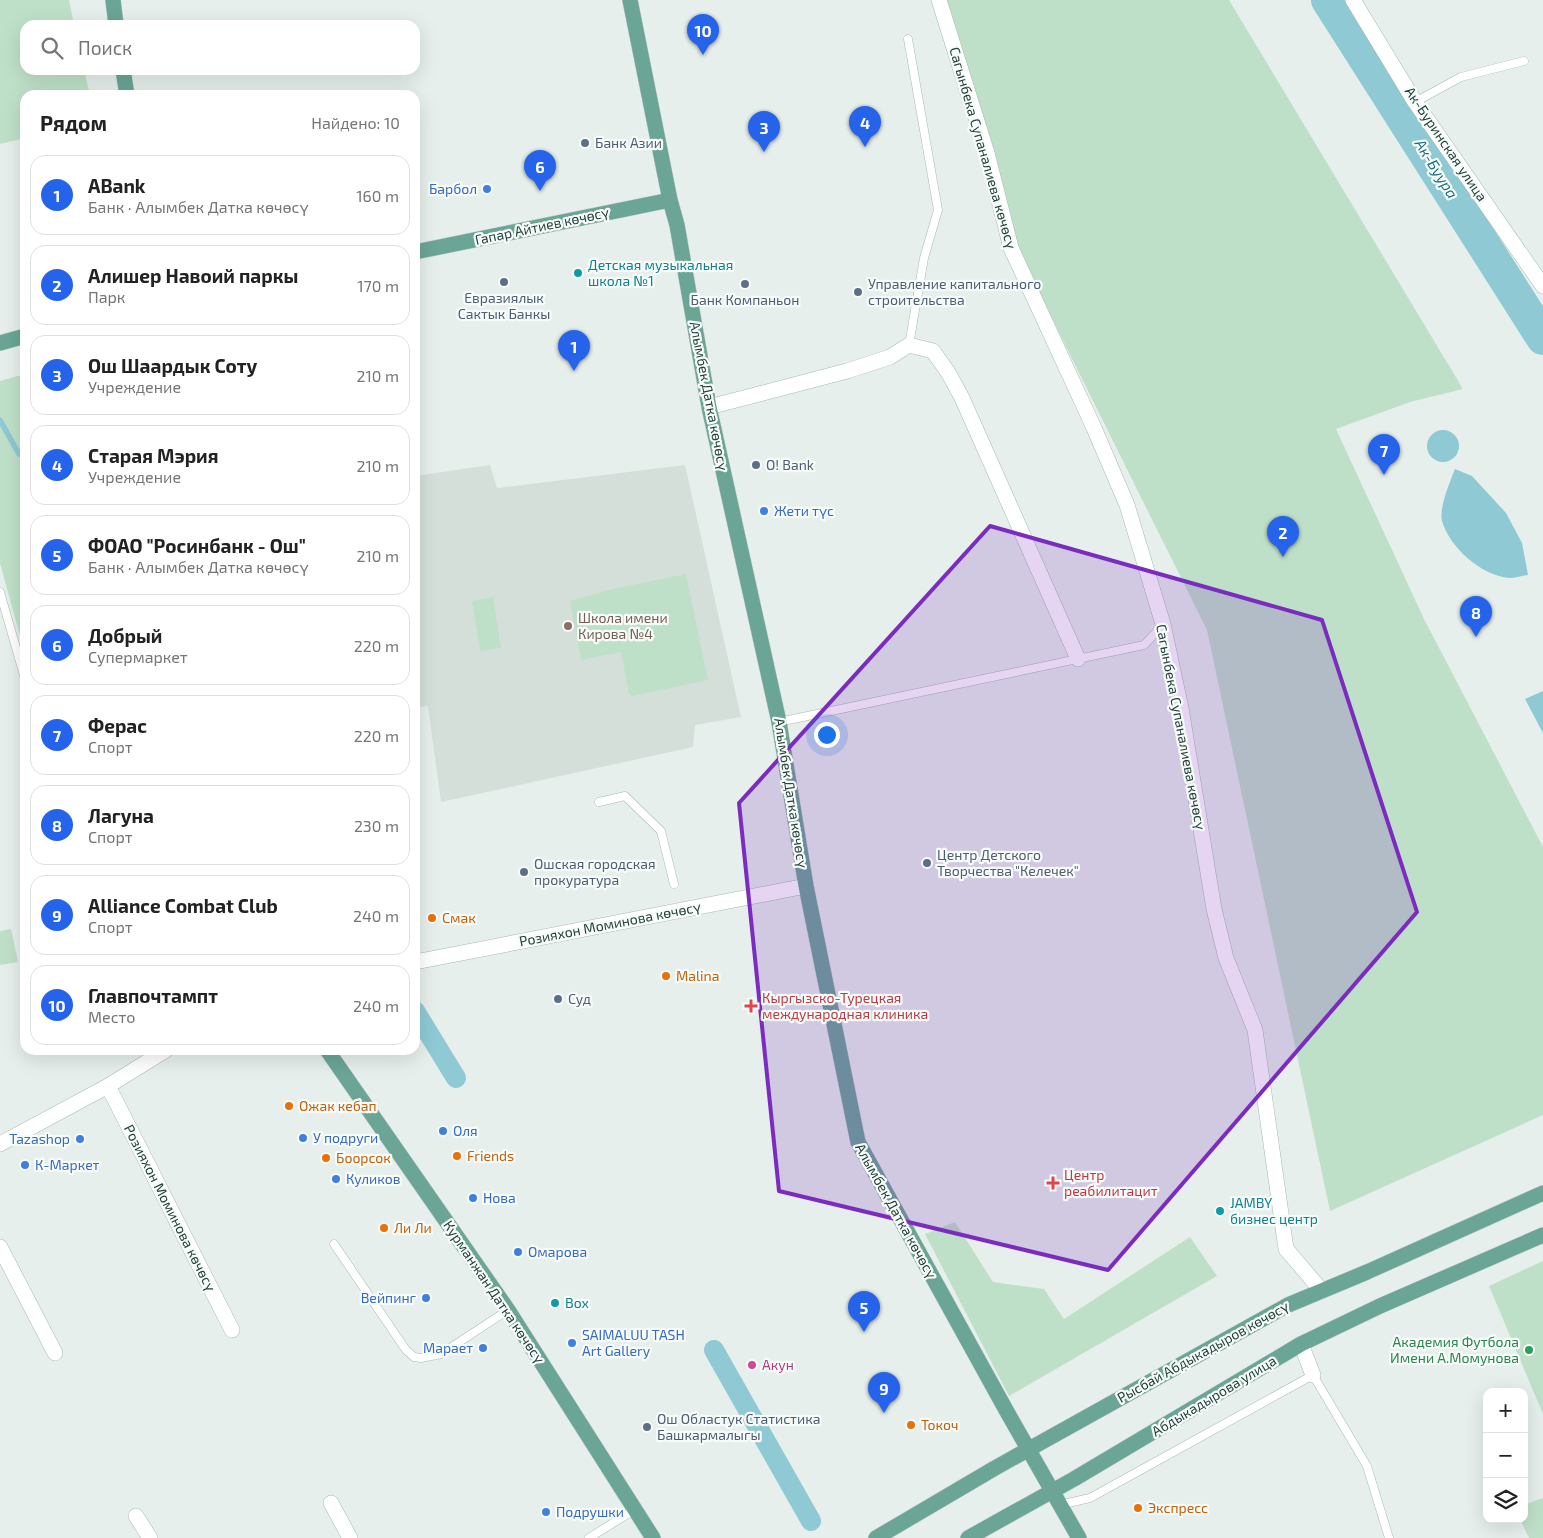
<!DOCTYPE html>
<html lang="ru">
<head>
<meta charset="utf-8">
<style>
  body { margin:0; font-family:"Exo 2",sans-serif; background:#f6f6f6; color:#222 }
  .controls { position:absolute; right:15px; bottom:15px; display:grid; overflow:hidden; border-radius:10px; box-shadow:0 5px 20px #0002 }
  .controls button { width:45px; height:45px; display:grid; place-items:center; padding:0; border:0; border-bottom:1px solid #e0e0e0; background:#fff; color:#222; font:25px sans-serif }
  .you { position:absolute; left:826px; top:734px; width:18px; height:18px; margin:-12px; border:4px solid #fff; border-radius:50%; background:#1a73e8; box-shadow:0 0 0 8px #1a73e833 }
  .badge { display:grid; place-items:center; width:32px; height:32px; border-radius:50%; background:#2563eb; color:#fff; font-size:16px; font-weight:700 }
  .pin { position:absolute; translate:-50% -41px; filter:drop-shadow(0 1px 2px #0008) }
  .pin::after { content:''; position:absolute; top:26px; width:18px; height:15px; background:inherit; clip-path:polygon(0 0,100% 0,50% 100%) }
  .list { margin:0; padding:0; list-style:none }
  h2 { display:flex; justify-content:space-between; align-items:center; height:65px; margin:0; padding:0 20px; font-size:21px }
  h2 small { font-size:16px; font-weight:400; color:#767676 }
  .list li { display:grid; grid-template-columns:32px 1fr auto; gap:15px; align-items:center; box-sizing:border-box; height:80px; margin:0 10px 10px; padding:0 10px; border:1px solid #e0e0e0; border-radius:15px }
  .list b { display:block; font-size:19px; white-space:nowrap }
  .list p { margin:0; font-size:16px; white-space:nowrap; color:#767676 }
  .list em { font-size:16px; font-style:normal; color:#767676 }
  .icon { flex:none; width:28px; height:28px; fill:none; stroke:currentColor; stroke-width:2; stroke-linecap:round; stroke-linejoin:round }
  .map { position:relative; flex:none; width:1543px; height:1538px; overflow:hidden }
  .search { position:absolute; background:#fff; box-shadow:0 5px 20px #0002; left:20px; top:20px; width:400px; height:55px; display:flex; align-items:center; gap:12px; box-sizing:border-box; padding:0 18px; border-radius:15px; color:#767676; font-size:19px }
  .panel { position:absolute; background:#fff; box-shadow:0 5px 20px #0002; left:20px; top:90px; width:400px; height:965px; border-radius:15px }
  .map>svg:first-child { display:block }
  .built { fill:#d4dfda }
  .green { fill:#bfe0c8 }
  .water { fill:#8ec9d4 }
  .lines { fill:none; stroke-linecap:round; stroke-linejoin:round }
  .stream { stroke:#8ec9d4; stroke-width:5.5 }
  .canal { stroke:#8ec9d4; stroke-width:20 }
  .river { stroke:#8ec9d4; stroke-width:34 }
  .lane-casing { stroke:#a8b8b2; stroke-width:9 }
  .street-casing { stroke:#a8b8b2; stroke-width:16 }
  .secondary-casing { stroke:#a4bbb3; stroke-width:16 }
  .primary-casing { stroke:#c2cac8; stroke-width:16 }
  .lane { stroke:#fff; stroke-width:8 }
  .street { stroke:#fff; stroke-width:15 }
  .secondary { stroke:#fff; stroke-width:15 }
  .primary { stroke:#6aa596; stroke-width:15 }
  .marked { fill:#7b2cbf; fill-opacity:0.2; stroke:#7b2cbf; stroke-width:4; stroke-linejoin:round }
  .service-dot { fill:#5c6f8a; stroke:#f7fbf9; stroke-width:2 }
  .shop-dot { fill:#3f7fe0; stroke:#f7fbf9; stroke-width:2 }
  .culture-dot { fill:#0f9aa8; stroke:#f7fbf9; stroke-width:2 }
  .education-dot { fill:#8d6e63; stroke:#f7fbf9; stroke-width:2 }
  .food-dot { fill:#e8710a; stroke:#f7fbf9; stroke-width:2 }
  .health-dot { fill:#e0444e; stroke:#f7fbf9; stroke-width:2 }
  .leisure-dot { fill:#2e9e5b; stroke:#f7fbf9; stroke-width:2 }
  .hotel-dot { fill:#d1479c; stroke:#f7fbf9; stroke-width:2 }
  .labels { text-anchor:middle; stroke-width:4.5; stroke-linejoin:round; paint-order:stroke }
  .service-label { font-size:14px; fill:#4e5e75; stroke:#f7fbf9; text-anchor:start }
  .street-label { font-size:14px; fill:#24423a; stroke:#f7fbf9 }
  .shop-label { font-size:14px; fill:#366cbe; stroke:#f7fbf9; text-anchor:start }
  .culture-label { font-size:14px; fill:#0d838f; stroke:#f7fbf9; text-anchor:start }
  .education-label { font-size:14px; fill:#785e54; stroke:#f7fbf9; text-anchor:start }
  .food-label { font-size:14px; fill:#c56008; stroke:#f7fbf9; text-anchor:start }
  .health-label { font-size:14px; fill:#be3a42; stroke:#f7fbf9; text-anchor:start }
  .leisure-label { font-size:14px; fill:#27864d; stroke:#f7fbf9; text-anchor:end }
  .hotel-label { font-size:14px; fill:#b23c85; stroke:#f7fbf9; text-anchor:start }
  .water-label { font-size:15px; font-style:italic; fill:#1c6f80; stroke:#f7fbf9 }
</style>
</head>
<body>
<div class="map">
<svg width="1543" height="1538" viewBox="0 0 1543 1538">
  <rect width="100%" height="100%" fill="#e6efeb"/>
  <path class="built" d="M490,465L497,488L685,465L741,717L695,725L693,747L441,802L428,706L415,708V476Z"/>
  <path class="green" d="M0,0H69L74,25H25V70H84L90,95H25V138L0,144Z
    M941,0H1229L1463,389L1410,402L1336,429L1424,619L1543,847V1115L1330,1211L1207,630L1019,252Z
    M25,374V654L0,563V381Z
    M686,574L708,680L632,696L629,694L621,652L581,660L570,601L608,590Z
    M493,597L501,648L480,651L472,601Z
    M11,929L18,962L0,965V931Z
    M955,1222L993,1282L1044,1289L1064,1319L1190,1237L1217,1276L1009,1396L925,1234Z
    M1543,1261V1414L1489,1286Z
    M1543,1498V1538H1529L1520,1519H1524V1505Z"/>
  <path class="water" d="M1427 446a16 16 0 1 1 32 0a16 16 0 1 1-32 0Z
    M1455,469L1472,476L1506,513L1522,543L1528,575C1522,576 1515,578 1509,578C1481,575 1450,548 1442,521C1439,507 1450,482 1455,469Z
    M1543,691V733L1525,699Z"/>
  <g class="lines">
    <path class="stream" d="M0,420L19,454L25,455"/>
    <path class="canal" d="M415,1011L456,1078
      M714,1350L811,1521"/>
    <path class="river" d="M1328,0L1543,338"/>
    <g class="lane-casing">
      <path id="lane" d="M908,39L938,210L924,258L909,345
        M1415,102L1461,77L1524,61
        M0,592L25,679
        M779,722L1144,645L1163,625
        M599,802L625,796L661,831L674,884
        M334,1244L406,1350L414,1357L421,1358L441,1354L508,1310
        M1059,1505L1090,1498L1313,1375L1367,1466L1389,1538
        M589,1538L634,1510"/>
    </g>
    <g class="street-casing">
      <path id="street" d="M939,0L987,153L1011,248L1094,428L1127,505L1163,624L1181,708L1214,909L1226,958L1255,1030L1286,1249L1322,1291
        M709,407L847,371L890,357L909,345L933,351L949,374L962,398L1078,659
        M415,962L806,886
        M108,1086L232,1330
        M0,1144L108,1086L166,1050
        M0,1247L55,1353
        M1301,1344L1313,1375
        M331,1503L350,1538
        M136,1516L150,1538"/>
    </g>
    <g class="secondary-casing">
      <path id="secondary" d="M1353,0L1415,102L1543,286"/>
    </g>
    <g class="primary-casing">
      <path id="primary" d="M113,0L116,25
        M630,0L670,200L677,225L709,407L779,722L806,886L858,1142L1006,1410L1079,1538
        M123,70L127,95
        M415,252L670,200
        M0,343L25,336
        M327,1050L508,1310L653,1538
        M876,1538L995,1468L1288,1305L1367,1272L1543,1193
        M968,1538L1074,1479L1301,1344L1380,1306L1543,1235"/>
    </g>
    <use href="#lane" class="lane"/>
    <use href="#street" class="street"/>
    <use href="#secondary" class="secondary"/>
    <use href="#primary" class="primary"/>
  </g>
  <path class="marked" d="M990,526L1322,620L1417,912L1108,1270L779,1191L739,803Z"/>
  <g class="service-dot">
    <circle cx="585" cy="143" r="5"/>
    <circle cx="504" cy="282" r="5"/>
    <circle cx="745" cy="284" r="5"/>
    <circle cx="858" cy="292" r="5"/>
    <circle cx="756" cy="465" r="5"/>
    <circle cx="927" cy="863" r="5"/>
    <circle cx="524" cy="872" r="5"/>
    <circle cx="558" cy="999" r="5"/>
    <circle cx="647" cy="1427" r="5"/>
  </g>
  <g class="shop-dot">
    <circle cx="487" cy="189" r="5"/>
    <circle cx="764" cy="511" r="5"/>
    <circle cx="443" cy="1131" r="5"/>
    <circle cx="303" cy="1138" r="5"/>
    <circle cx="80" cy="1139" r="5"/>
    <circle cx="25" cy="1165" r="5"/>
    <circle cx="336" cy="1179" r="5"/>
    <circle cx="473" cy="1198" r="5"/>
    <circle cx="518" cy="1252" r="5"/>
    <circle cx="426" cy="1298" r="5"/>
    <circle cx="572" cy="1343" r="5"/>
    <circle cx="483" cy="1348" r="5"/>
    <circle cx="546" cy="1512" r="5"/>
  </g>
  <g class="culture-dot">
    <circle cx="578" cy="273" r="5"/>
    <circle cx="1220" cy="1211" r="5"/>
    <circle cx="555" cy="1303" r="5"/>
  </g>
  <circle class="education-dot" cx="568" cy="626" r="5"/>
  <g class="food-dot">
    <circle cx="432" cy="918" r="5"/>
    <circle cx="666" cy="976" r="5"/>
    <circle cx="289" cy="1106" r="5"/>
    <circle cx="457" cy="1156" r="5"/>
    <circle cx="326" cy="1158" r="5"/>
    <circle cx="384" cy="1228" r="5"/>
    <circle cx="911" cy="1425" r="5"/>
    <circle cx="1138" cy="1508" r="5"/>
  </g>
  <g class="health-dot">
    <path d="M748.5 998.5h5v5h5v5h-5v5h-5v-5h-5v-5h5z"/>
    <path d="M1050.5 1175.5h5v5h5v5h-5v5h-5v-5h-5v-5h5z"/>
  </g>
  <circle class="leisure-dot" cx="1529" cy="1350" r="5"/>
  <circle class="hotel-dot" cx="752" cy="1365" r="5"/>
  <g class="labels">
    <g class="service-label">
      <text x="595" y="148">Банк Азии</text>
      <text x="868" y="289">Управление капитального<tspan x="868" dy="16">строительства</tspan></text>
      <text x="504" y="303" text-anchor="middle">Евразиялык<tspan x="504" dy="16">Сактык Банкы</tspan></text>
      <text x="745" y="305" text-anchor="middle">Банк Компаньон</text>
      <text x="766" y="470">О! Bank</text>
      <text x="937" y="860">Центр Детского<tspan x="937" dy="16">Творчества "Келечек"</tspan></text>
      <text x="534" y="869">Ошская городская<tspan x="534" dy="16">прокуратура</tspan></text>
      <text x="568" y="1004">Суд</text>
      <text x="657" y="1424">Ош Областук Статистика<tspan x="657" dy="16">Башкармалыгы</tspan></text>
    </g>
    <g class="street-label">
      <text transform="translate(1446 144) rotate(56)" y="5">Ак-Буринская улица</text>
      <text transform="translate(983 148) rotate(74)" y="5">Сагынбека Супаналиева көчөсү</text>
      <text transform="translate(542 226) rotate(-12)" y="5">Гапар Айтиев көчөсү</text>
      <text transform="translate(709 396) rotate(79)" y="5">Алымбек Датка көчөсү</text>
      <text transform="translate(1181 727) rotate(79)" y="5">Сагынбека Супаналиева көчөсү</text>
      <text transform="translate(791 793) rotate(81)" y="5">Алымбек Датка көчөсү</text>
      <text transform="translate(610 924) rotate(-11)" y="5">Розияхон Моминова көчөсү</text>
      <text transform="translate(170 1208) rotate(63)" y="5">Розияхон Моминова көчөсү</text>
      <text transform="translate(896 1211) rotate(61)" y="5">Алымбек Датка көчөсү</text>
      <text transform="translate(494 1292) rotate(56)" y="5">Курманжан Датка көчөсү</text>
      <text transform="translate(1203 1352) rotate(-29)" y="5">Рысбай Абдыкадыров көчөсү</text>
      <text transform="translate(1214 1396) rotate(-31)" y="5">Абдыкадырова улица</text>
    </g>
    <g class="shop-label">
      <text x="477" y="194" text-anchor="end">Барбол</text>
      <text x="774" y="516">Жети түс</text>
      <text x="453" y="1136">Оля</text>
      <text x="313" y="1143">У подруги</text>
      <text x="70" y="1144" text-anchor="end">Tazashop</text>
      <text x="35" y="1170">К-Маркет</text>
      <text x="346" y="1184">Куликов</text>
      <text x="483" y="1203">Нова</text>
      <text x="528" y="1257">Омарова</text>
      <text x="416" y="1303" text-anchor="end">Вейпинг</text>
      <text x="582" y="1340">SAIMALUU TASH<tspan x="582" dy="16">Art Gallery</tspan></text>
      <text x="473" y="1353" text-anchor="end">Марает</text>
      <text x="556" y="1517">Подрушки</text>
    </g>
    <g class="culture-label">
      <text x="588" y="270">Детская музыкальная<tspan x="588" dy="16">школа №1</tspan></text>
      <text x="1230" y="1208">JAMBY<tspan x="1230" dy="16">бизнес центр</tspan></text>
      <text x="565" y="1308">Box</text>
    </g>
    <g class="education-label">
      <text x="578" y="623">Школа имени<tspan x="578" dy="16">Кирова №4</tspan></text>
    </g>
    <g class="food-label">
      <text x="442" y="923">Смак</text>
      <text x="676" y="981">Malina</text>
      <text x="299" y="1111">Ожак кебап</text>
      <text x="467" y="1161">Friends</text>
      <text x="336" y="1163">Боорсок</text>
      <text x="394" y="1233">Ли Ли</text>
      <text x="921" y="1430">Токоч</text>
      <text x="1148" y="1513">Экспресс</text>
    </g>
    <g class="health-label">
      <text x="762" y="1003">Кыргызско-Турецкая<tspan x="762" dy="16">международная клиника</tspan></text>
      <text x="1064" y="1180">Центр<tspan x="1064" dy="16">реабилитацит</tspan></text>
    </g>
    <g class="leisure-label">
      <text x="1519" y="1347">Академия Футбола<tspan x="1519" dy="16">Имени А.Момунова</tspan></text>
    </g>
    <g class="hotel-label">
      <text x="762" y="1370">Акун</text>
    </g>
    <g class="water-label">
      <text transform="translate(1436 169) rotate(58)" y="5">Ак-Буура</text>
    </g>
  </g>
</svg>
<div class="controls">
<button>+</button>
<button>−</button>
<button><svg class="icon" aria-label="layers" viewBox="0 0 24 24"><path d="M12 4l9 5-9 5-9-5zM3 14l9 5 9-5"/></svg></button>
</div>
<div class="you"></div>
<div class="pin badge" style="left:574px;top:371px">1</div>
<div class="pin badge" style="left:1283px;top:557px">2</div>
<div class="pin badge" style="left:764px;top:152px">3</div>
<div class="pin badge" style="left:865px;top:147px">4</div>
<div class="pin badge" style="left:864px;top:1332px">5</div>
<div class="pin badge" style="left:540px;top:191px">6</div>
<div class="pin badge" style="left:1384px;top:475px">7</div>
<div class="pin badge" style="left:1476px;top:637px">8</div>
<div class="pin badge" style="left:884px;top:1413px">9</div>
<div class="pin badge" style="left:703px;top:55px">10</div>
<div class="search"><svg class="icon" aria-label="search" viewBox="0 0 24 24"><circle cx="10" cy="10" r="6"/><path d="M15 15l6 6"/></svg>Поиск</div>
<section class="panel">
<h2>Рядом<small>Найдено: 10</small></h2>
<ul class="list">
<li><span class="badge">1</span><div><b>ABank</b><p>Банк · Алымбек Датка көчөсү</p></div><em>160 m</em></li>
<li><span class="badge">2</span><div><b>Алишер Навоий паркы</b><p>Парк</p></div><em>170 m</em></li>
<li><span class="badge">3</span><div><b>Ош Шаардык Соту</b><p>Учреждение</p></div><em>210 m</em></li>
<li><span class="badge">4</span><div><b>Старая Мэрия</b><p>Учреждение</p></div><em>210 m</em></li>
<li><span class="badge">5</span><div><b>ФОАО &quot;Росинбанк - Ош&quot;</b><p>Банк · Алымбек Датка көчөсү</p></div><em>210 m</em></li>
<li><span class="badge">6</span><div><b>Добрый</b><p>Супермаркет</p></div><em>220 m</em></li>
<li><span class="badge">7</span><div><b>Ферас</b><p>Спорт</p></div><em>220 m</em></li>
<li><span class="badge">8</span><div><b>Лагуна</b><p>Спорт</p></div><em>230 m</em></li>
<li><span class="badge">9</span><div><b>Alliance Combat Club</b><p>Спорт</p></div><em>240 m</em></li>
<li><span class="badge">10</span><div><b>Главпочтампт</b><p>Место</p></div><em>240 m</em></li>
</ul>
</section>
</div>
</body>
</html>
